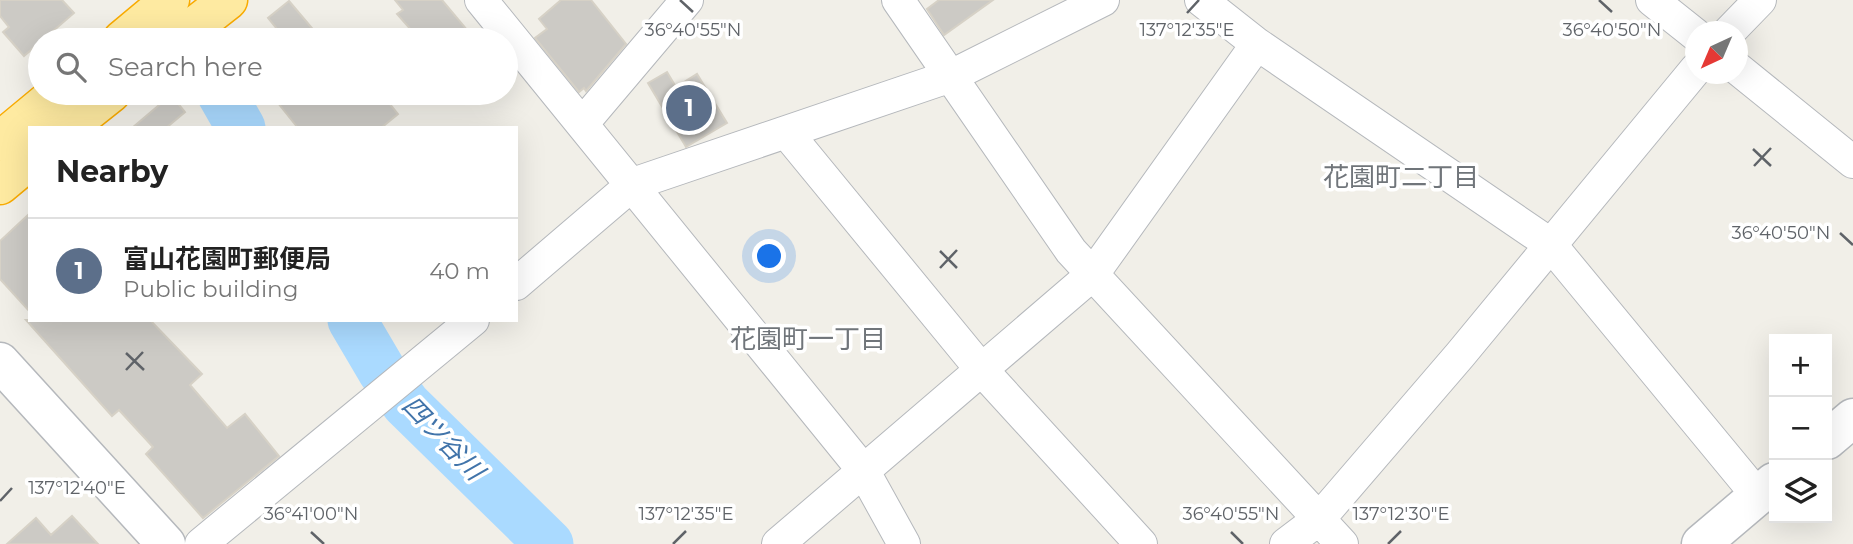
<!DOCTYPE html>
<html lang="en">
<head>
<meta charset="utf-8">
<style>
  body { margin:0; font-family:Montserrat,"Noto Sans JP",sans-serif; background:#f6f6f6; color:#222 }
  .controls { position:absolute; right:21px; bottom:21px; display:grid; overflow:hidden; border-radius:0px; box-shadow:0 7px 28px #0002 }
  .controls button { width:63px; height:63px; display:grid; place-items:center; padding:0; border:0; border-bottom:2px solid #e0e0e0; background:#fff; color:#222; font:35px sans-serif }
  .compass { position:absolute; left:1685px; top:21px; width:63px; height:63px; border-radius:50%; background:#fff; box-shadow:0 7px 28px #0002; rotate:224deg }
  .you { position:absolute; left:770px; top:257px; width:24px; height:24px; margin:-18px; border:5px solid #fff; border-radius:50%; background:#1a73e8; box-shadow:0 0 0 10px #1a73e833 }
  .badge { display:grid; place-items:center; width:46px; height:46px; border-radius:50%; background:#0b8043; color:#fff; font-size:23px; font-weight:700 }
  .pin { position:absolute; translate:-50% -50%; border:4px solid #fff; box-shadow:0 2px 7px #0006 }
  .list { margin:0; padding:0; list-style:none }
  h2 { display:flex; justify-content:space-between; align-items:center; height:91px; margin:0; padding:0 28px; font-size:30px }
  h2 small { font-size:23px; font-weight:400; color:#767676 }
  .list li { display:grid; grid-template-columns:46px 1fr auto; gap:21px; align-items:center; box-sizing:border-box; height:105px; padding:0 28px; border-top:2px solid #e0e0e0 }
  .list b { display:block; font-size:26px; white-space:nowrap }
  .list p { margin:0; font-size:23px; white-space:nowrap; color:#767676 }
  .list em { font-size:23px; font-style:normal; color:#767676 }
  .icon { flex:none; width:38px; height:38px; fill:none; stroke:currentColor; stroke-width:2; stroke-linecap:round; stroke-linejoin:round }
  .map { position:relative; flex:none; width:1853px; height:544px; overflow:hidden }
  .search { position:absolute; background:#fff; box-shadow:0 7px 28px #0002; left:28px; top:28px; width:490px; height:77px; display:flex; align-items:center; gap:18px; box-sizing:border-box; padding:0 24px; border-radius:38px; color:#767676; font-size:26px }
  .panel { position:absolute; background:#fff; box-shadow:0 7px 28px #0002; left:28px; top:126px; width:490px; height:196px; border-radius:0px }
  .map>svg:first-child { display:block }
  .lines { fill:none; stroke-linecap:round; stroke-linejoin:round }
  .river { stroke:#aadaff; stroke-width:49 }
  .building { fill:#cccac5; stroke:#d6d1c6; stroke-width:2 }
  .minor-casing { stroke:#b5b8bc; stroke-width:34 }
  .tertiary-casing { stroke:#b5b8bc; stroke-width:41 }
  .trunk-casing { stroke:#f9ab00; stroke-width:41 }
  .minor { stroke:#fff; stroke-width:32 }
  .tertiary { stroke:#fff; stroke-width:38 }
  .trunk { stroke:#feeaa1; stroke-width:38 }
  .ticks { fill:none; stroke:#5f6368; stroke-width:2.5 }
  .labels { text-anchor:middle; stroke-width:7; stroke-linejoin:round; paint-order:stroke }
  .neighbourhood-label { font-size:26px; fill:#70757a; stroke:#fff }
  .water-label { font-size:26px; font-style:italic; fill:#4174aa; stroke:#fff }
  .ticks-label { font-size:18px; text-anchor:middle; fill:#5f6368; stroke:#fff; stroke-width:7; stroke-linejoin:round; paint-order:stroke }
</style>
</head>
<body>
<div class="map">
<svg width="1853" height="544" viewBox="0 0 1853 544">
  <rect width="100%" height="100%" fill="#f1efe8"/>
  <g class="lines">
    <path class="river" d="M221,93L241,128
      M352,320L382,371L406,404L549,544"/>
  </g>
  <path class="building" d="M0,0H62L74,13L24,56L3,32L9,27L0,16Z
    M395,0H442L468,31L457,40H420L397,14L403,10Z
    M561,0H591L626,44L586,91L584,88L579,92L535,38L547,29L539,19Z
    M939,0H993L944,35L927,9Z
    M289,1L322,40H286L268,18Z
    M667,72L676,87L697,74L727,123L686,147L648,83Z
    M270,93H325L333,102L344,93H381L398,114L381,128H298Z
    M171,95L185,112L166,128H132Z
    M30,213V312L0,279V241Z
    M26,320H150L202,374L190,385L227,428L245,414L279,456L203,518L146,454L153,447L119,410L112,416Z
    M72,516L98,544H7L36,518L51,535Z"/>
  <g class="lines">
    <g class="minor-casing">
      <path id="minor" d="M481,0L863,470L904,544
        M898,0L1071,251L1342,544
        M1201,0L1257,44L1550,244L1758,496
        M1652,0L1696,35
        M1729,32L1760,0
        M1738,69L1853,162
        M583,123L687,0
        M787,133L980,368L1141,544
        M516,284L633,184L951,76L1103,0
        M201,544L473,320
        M778,544L1093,274L1257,44
        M1286,544L1319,519L1460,355L1696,69"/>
    </g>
    <g class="tertiary-casing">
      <path id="tertiary" d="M0,362L166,544
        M1827,440L1853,418
        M1701,544L1774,482"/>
    </g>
    <g class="trunk-casing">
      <path id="trunk" d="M122,40L170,0
        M177,40L228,0
        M67,128L111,93
        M0,141L58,93
        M0,185L30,160"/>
    </g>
    <use href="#minor" class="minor"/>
    <use href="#tertiary" class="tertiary"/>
    <use href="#trunk" class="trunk"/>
  </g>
  <path class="ticks" d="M680,0L693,12M1599,0L1612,12M1187,13L1199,0M1753,149L1771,166M1754,166L1771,148M1840,233L1853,245M940,251L957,268M940,268L957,250M126,353L144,370M126,370L143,352M0,501L12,488M311,532L324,544M1231,532L1243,544M673,544L686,531M1388,544L1401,531"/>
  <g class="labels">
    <g class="neighbourhood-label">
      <text x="1401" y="186">花園町二丁目</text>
      <text x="808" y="348">花園町一丁目</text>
    </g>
    <g class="water-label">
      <text transform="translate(443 438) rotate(46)" y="9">四ツ谷川</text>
    </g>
  </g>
  <g class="ticks-label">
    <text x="693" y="36">36°40'55"N</text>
    <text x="1612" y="36">36°40'50"N</text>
    <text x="1187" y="36">137°12'35"E</text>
    <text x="1781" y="239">36°40'50"N</text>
    <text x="77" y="494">137°12'40"E</text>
    <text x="686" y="520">137°12'35"E</text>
    <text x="1401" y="520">137°12'30"E</text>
    <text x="311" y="520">36°41'00"N</text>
    <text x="1231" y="520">36°40'55"N</text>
  </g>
</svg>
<div class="controls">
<button>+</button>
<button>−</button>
<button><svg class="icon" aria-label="layers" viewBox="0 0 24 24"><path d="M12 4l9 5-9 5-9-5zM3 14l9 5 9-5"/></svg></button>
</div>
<svg class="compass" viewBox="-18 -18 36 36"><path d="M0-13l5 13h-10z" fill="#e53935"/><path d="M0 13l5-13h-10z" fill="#767676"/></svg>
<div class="you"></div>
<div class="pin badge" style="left:689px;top:108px;background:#5c6f8a">1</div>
<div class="search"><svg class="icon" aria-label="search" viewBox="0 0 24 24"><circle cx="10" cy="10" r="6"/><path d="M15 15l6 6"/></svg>Search here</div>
<section class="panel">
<h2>Nearby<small></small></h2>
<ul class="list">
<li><span class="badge" style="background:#5c6f8a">1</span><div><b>富山花園町郵便局</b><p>Public building</p></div><em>40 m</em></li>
</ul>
</section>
</div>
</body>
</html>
